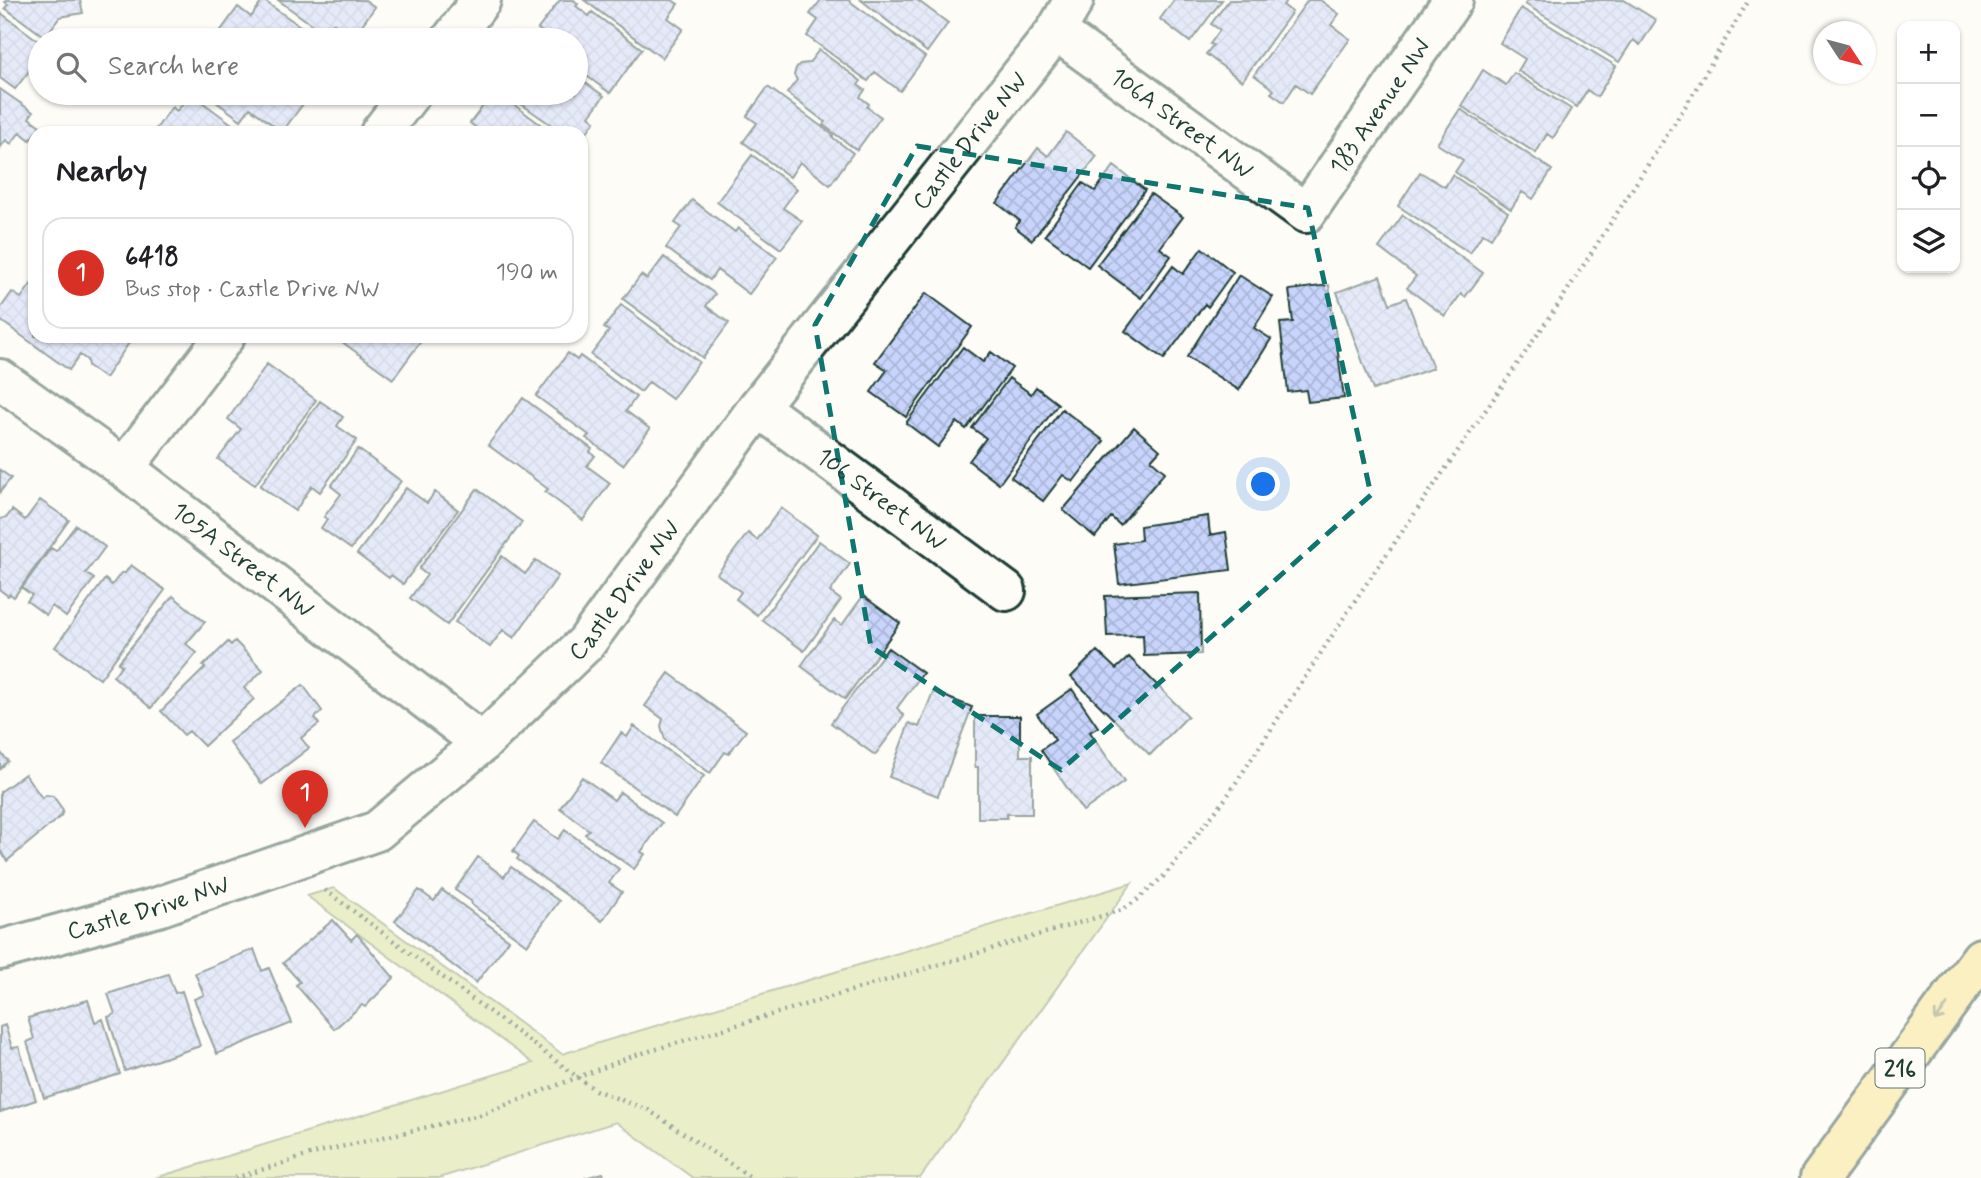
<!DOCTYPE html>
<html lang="en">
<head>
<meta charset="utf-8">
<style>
  body { margin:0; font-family:Mynerve,sans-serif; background:#f6f6f6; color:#202124 }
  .controls { position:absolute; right:21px; top:21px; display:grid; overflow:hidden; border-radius:14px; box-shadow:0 2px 5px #0004 }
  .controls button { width:63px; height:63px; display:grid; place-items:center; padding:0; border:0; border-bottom:2px solid #e0e0e0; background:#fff; color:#202124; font:35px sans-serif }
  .compass { position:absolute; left:1813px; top:21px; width:63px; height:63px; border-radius:50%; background:#fff; box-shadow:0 2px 5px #0004; rotate:126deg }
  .you { position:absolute; left:1264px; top:485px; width:24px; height:24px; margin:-18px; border:5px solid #fff; border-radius:50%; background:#1a73e8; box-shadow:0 0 0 10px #1a73e833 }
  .badge { display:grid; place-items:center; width:46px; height:46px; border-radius:50%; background:#d93025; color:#fff; font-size:23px; font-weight:700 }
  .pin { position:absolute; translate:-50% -58px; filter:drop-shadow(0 2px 4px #0008) }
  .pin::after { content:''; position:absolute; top:37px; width:24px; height:21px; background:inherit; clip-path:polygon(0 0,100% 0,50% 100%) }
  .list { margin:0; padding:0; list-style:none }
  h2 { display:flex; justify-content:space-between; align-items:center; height:91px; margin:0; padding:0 28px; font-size:30px }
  h2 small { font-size:23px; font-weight:400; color:#757577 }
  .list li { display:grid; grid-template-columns:46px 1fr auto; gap:21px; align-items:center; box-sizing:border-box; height:112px; margin:0 14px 14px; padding:0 14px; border:2px solid #e0e0e0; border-radius:21px }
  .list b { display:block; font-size:26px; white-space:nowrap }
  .list p { margin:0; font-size:23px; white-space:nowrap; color:#757577 }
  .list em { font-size:23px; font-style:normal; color:#757577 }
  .icon { flex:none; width:38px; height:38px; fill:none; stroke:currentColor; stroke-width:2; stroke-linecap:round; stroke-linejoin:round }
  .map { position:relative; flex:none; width:1981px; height:1178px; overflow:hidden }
  .search { position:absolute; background:#fff; box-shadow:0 2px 5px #0004; left:28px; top:28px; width:560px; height:77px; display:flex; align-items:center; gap:18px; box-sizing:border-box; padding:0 24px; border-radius:38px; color:#757577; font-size:26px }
  .panel { position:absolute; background:#fff; box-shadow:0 2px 5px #0004; left:28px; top:126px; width:560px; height:217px; border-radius:21px }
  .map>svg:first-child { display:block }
  .green { fill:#d2de91; stroke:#788e62; stroke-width:2 }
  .building { fill:url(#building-cross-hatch); stroke:#1f3d34; stroke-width:2 }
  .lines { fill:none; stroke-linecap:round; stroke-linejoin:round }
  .minor-casing { stroke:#1f3d34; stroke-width:44 }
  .highway-casing { stroke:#1f3d34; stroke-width:44 }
  .path { stroke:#1f3d34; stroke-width:4.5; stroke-dasharray:2 5; stroke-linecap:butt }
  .minor { stroke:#fdfcf7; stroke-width:38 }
  .highway { stroke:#f8e281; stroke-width:38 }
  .oneway { stroke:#818757 }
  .marked { fill:none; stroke:#0f766e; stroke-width:5; stroke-dasharray:14 9; stroke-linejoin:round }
  .labels { text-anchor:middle; stroke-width:6; stroke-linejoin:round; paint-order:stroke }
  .shield { fill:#fdfcf7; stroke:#62766e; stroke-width:2 }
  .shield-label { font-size:23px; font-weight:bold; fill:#1f3d34 }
  .street-label { font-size:24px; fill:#1f3d34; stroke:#fdfcf7 }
</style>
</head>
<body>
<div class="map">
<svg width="1981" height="1178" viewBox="0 0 1981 1178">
  <defs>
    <pattern id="building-cross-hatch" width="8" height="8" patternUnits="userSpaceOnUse" patternTransform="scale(1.75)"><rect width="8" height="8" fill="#c8d4fb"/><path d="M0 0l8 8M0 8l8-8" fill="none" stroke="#abb7d8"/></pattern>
  </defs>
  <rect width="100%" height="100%" fill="#fdfcf7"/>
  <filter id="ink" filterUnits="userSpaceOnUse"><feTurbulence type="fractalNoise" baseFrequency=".0143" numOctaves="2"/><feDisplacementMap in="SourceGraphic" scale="14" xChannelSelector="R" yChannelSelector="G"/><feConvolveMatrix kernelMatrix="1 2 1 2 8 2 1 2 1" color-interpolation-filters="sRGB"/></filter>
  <g filter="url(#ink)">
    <path class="green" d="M1132,883L920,1178H693L616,1122L439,1178H155L533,1063L307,896L334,888L562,1054Z"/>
    <path class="building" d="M6,0H80L83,13L60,17L45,37L5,8L8,4L5,2Z
      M263,0L307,31L300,40H228L219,33L238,7L251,17Z
      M278,0H365L375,7L353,37L333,23L325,34Z
      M560,0H574L578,4L576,6L589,16L592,12L642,49L610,93L576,68V40H554L538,29Z
      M584,0H672L678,4L668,18L683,29L662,58Z
      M821,0H848L925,57L900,91L875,72L868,81L807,36L818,20L810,14Z
      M861,0H917L948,23L927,52Z
      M1174,0H1222L1190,42L1160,19Z
      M1229,0H1287L1283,5L1292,12L1242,81L1206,54L1213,45L1210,44L1220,30L1211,24Z
      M1308,0H1320L1339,14L1331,25L1350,39L1310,94L1296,84L1284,102L1271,93L1274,90L1254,75Z
      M1528,0H1624L1656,20L1640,45L1633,40L1619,62L1525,4Z
      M1521,8L1616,66L1597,97L1587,90L1577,107L1518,71L1525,59L1500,43Z
      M1,13L40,42V57L15,89L0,78Z
      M819,50L861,81L858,85L865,90L860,97L869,104L867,107L881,117L857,150L823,125L825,122L787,93L797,80L794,75L796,68L800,64L809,63Z
      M1483,70L1506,85L1514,73L1571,109L1553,138L1547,134L1536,153L1461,106Z
      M576,76L604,96L589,116L595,121L581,140V133H563L505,93H576Z
      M768,87L833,135L832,137L853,153L830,185L800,162L790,177L743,142L757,123L747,116Z
      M0,89L33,112L29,118L40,126L30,140L20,132L11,144L6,140L0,148Z
      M190,93L236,127L234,133H162L156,129L172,107L177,111Z
      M204,93H288L303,104L282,132L250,108L241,120Z
      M493,93H498L552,133H482L470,123Z
      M1460,109L1552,170L1533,199L1522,192L1511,209L1455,172L1463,160L1437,144Z
      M1066,132L1097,156L1032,240L1015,227L1020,221L997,203L1038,148L1048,156Z
      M752,155L797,189L783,208L802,221L781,249L717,202Z
      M1114,166L1145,190L1088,267L1045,235L1083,183L1095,191Z
      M1420,172L1445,187L1452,175L1508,212L1491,238L1483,233L1470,253L1398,206Z
      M1151,194L1183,217L1160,248L1171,256L1141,298L1097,265Z
      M692,200L735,232L738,228L777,257L749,294L717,270L710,280L666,248L681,227L675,223Z
      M1403,215L1483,273L1465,297L1461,294L1445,316L1407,288L1416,276L1379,248Z
      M1202,248L1233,272L1208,307L1205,304L1164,359L1125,331L1173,266L1183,274Z
      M664,257L715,294L706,306L729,323L703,358L623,299L641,275L647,279Z
      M1239,275L1273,297L1254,328L1271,339L1239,390L1187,357Z
      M1380,276L1390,304L1406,298L1433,368L1373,390L1337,292Z
      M35,279V336H126L131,340L105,378L88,366L87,360L80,355L69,370L0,320V309L12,292L21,298Z
      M1329,285L1344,398L1308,402L1306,390L1288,392L1280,323L1293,322L1289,290Z
      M926,293L972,327L906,417L871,392L887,370L875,362Z
      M621,305L699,362L672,399L649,382L641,392L591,355L609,331L604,328Z
      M334,336H423L424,337L393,379Z
      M963,347L983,362L991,352L1012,368L966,429L957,422L938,447L906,423Z
      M568,353L577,360L580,356L636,397L626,411L650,429L623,465L586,438L589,435L536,396Z
      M267,364L316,400L255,485L218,459L241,429L228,419Z
      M1009,378L1031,394L1036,387L1058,404L999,484L969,461L986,438L972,428Z
      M523,398L592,449L590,452L595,456L587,466L610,483L583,520L545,492L548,489L488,445Z
      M320,401L343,417L337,426L357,440L320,492L312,486L295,511L260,486Z
      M1062,409L1104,441L1073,482L1063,475L1043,501L1011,477Z
      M1134,427L1160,450L1151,460L1165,472L1120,525L1111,517L1095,537L1063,510Z
      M358,449L401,481L351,549L321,528L327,519L324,517L341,494L331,486Z
      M0,470L11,478L0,492Z
      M406,488L427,503L435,492L458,510L403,584L391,575L389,578L357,554Z
      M477,489L522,522L447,625L410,598L427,575L419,569Z
      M40,500L69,520L14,597L10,594L8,596L0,590V519L7,517L12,510L25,520Z
      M781,508L817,535L757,615L736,599L741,592L717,574L748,533L757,540Z
      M1208,516L1210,535L1226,532L1231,570L1119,584L1114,544L1141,540L1140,526Z
      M76,525L105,547L86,573L94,579L66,617L52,606L46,615L27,601L32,595L22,588L51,548L56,551Z
      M819,541L850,564L830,592L841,600L804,651L762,620Z
      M502,556L525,574L536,560L558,576L514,638L503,630L490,647L455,622Z
      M131,565L165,590L100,679L55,647L105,579L112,585L121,573H125Z
      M1200,593L1201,654L1144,656L1143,635L1107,636L1105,596Z
      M173,596L205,622L186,644L197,653L151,708L113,676L122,665L118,663Z
      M863,596L900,623L845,699L801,666L834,620L842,625Z
      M235,641L263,670L244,688L254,699L204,746L189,731L184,735L161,711L205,668L203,666L228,642L231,645Z
      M888,648L923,673L897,708L904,716L875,755L831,723Z
      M1097,651L1116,669L1129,657L1188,716L1150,755L1071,677Z
      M669,673L746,731L728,754L725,752L710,773L665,740L661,726L663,719L645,706Z
      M303,685L322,711L315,718L319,724L301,738L309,748L262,784L229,742Z
      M1072,689L1098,727L1090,732L1124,782L1083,811L1041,750L1055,740L1037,714Z
      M933,692L972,707L938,796L889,777L909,723L919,727Z
      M975,716H1020V756H1032V814H1007V818H978V767H975Z
      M634,726L704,776L675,817L601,763L621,733L627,737Z
      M0,752L8,761L0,769Z
      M25,774L42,798L46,795L53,796L63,810L61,816L7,861L0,850V792Z
      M582,777L614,800L620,792L662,823L641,852L645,854L634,869L585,834L589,830L560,808Z
      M534,822L558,839L565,830L619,869L609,883L622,892L602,921L517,859L519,856L513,851Z
      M478,857L504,877L511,867L559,901L527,945L472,905L471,901L455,890Z
      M419,890L434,901L442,890L509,940L476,983L395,921Z
      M333,920L351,940L357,934L394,978L365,1007L362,1005L334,1029L296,985L300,982L283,963Z
      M254,949L262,971L269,968L292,1023L217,1054L194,999L204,995L195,973Z
      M168,974L175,993L182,991L200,1046L125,1071L108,1017L115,1014L108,994Z
      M88,1000L95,1022L103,1019L120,1074L44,1098L27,1042L34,1039L28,1018Z
      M5,1025L12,1048L19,1047L36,1100L0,1112V1027Z
      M603,1173L605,1178H585Z"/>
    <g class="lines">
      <g class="minor-casing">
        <g id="minor">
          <path id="s1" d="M1056,31L1306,213L1453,0"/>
          <path d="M451,40L481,0"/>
          <path d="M380,133L411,93"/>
          <path id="s2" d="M0,379L124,468L482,743"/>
          <path id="s3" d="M758,407L1006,591"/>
          <path d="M124,468L225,336"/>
          <path id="s4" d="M0,950L158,907L377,831L482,743L586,643L758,407L1056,31L1074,0"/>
        </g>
      </g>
      <g class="highway-casing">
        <path id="highway" d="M1820,1178L1981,958"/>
      </g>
      <path class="path" d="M325,890L595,1090L648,1110L752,1178
        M235,1178L323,1151L480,1115L633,1056L1122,910L1137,900L1165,875L1226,798L1360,593L1560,302L1688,102L1749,0"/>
      <use href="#minor" class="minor"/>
      <use href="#highway" class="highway"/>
    </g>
    <defs><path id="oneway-shaft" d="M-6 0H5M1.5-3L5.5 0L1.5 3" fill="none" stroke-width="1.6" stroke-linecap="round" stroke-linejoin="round" transform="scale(1.75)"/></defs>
    <use class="oneway" href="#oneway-shaft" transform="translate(1941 1013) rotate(126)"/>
  </g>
  <path d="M0 0H1981V1178H0ZM917,146L1308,208L1371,495L1061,770L871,647L815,325Z" fill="#fdfcf7" fill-opacity=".55" fill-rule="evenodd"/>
  <path class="marked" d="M917,146L1308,208L1371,495L1061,770L871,647L815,325Z"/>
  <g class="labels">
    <rect class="shield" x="1875.5" y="1048.5" width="49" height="39" rx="5"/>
    <g class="shield-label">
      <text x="1900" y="1076">216</text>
    </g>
    <g class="street-label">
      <text dy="8" stroke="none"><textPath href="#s1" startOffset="439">183 Avenue NW</textPath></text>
      <text dy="8" stroke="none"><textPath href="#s1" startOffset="156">106A Street NW</textPath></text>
      <text dy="8" stroke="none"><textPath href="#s4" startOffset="1309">Castle Drive NW</textPath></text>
      <text dy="8" stroke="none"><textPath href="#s3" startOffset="154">106 Street NW</textPath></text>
      <text dy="8" stroke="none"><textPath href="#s2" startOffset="303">105A Street NW</textPath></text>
      <text dy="8" stroke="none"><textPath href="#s4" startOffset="742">Castle Drive NW</textPath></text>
      <text dy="8" stroke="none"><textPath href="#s4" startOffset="154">Castle Drive NW</textPath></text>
    </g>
  </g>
</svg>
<div class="controls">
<button>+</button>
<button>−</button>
<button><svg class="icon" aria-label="locate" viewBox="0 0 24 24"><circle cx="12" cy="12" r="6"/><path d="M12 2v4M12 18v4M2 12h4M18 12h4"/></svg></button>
<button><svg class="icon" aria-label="layers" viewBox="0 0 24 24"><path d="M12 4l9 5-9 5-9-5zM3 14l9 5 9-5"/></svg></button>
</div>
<svg class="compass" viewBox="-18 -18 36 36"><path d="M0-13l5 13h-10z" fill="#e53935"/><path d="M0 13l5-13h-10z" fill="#757577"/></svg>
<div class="you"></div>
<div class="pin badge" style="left:305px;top:828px">1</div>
<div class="search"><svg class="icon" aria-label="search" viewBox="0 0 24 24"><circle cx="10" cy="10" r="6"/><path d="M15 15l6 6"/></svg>Search here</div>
<section class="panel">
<h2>Nearby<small></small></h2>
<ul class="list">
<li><span class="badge">1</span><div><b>6418</b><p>Bus stop · Castle Drive NW</p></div><em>190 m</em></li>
</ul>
</section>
</div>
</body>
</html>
